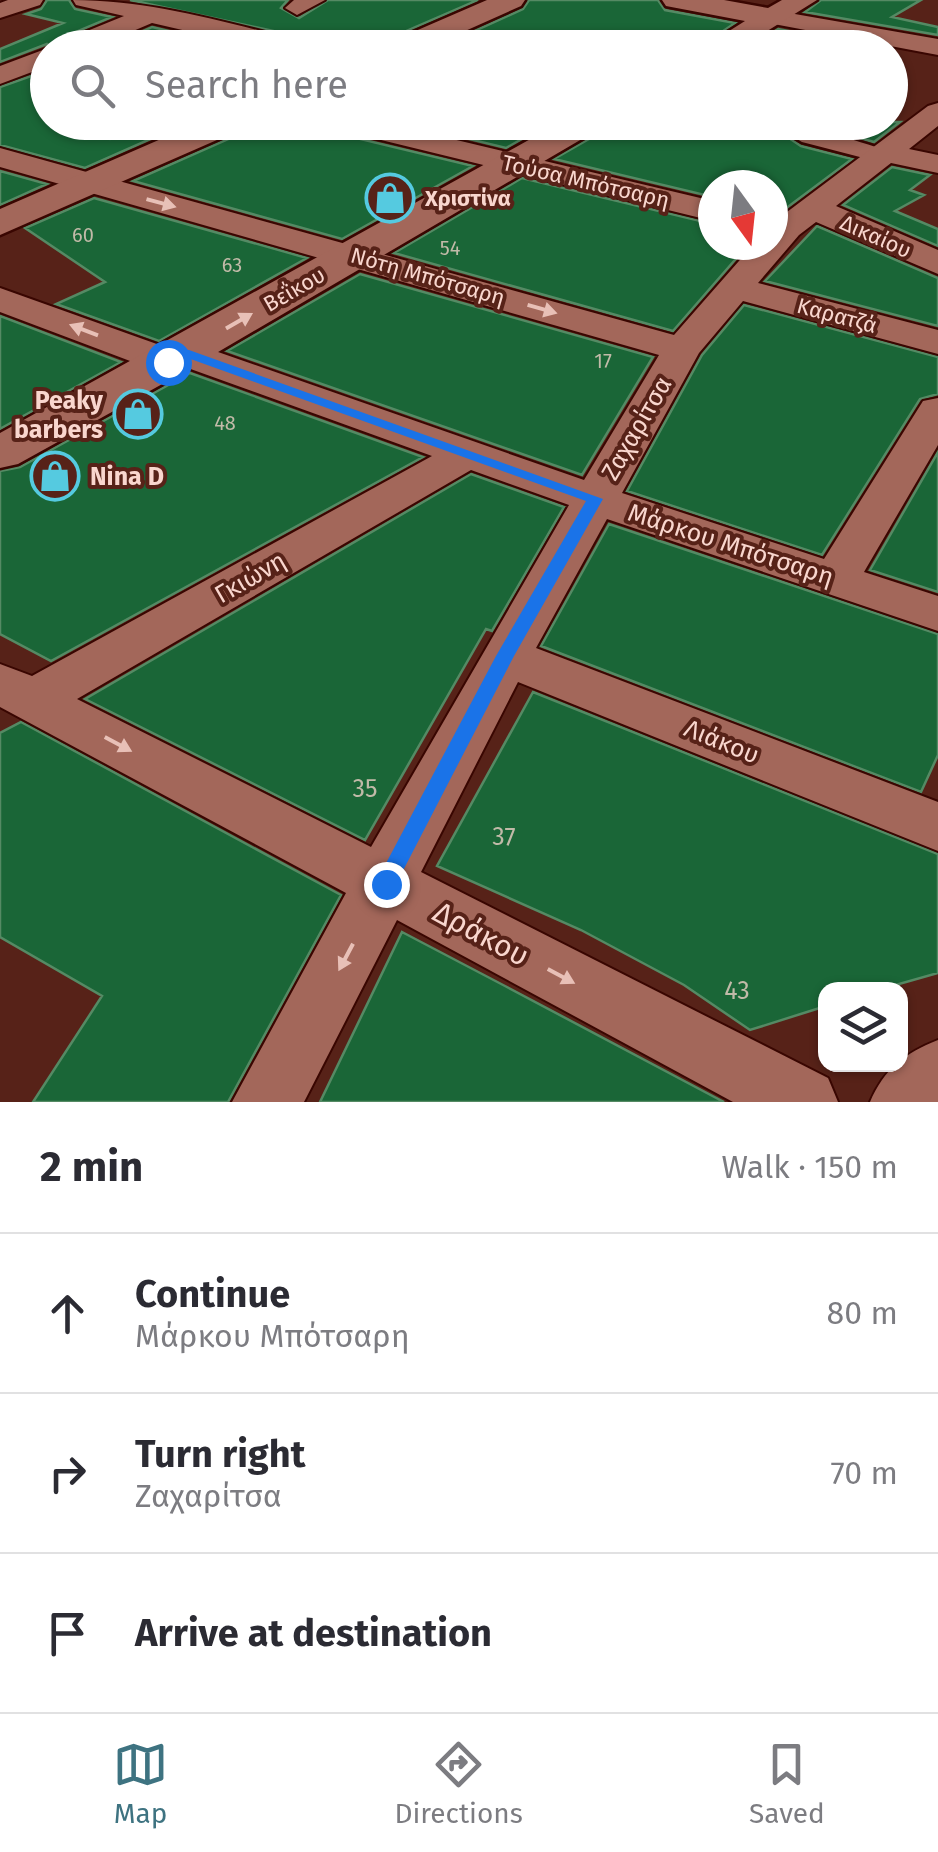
<!DOCTYPE html>
<html lang="en">
<head>
<meta charset="utf-8">
<style>
  body { margin:0; font-family:"Fira Sans",sans-serif; background:#f2f2f3; color:#2b2b33 }
  .controls { position:absolute; right:30px; bottom:30px; display:grid; overflow:hidden; border-radius:20px; box-shadow:0 2px 8px #0004 }
  .controls button { width:90px; height:90px; display:grid; place-items:center; padding:0; border:0; border-bottom:2px solid #e1e1e2; background:#fff; color:#2b2b33; font:50px sans-serif }
  .compass { position:absolute; left:698px; top:170px; width:90px; height:90px; border-radius:50%; background:#fff; box-shadow:0 2px 8px #0004; rotate:165deg }
  .stop { position:absolute; width:30px; height:30px; margin:-22px; border:8px solid #1a73e8; border-radius:50%; background:#fff }
  .stop.end { background:#1a73e8; border-color:#fff; box-shadow:0 2px 10px #0008 }
  .list { margin:0; padding:0; list-style:none }
  h2 { display:flex; justify-content:space-between; align-items:center; height:130px; margin:0; padding:0 40px; font-size:42px }
  h2 small { font-size:32px; font-weight:400; color:#7c7c81 }
  .list li { display:grid; grid-template-columns:65px 1fr auto; gap:30px; align-items:center; box-sizing:border-box; height:160px; padding:0 40px; border-top:2px solid #e1e1e2 }
  .list b { display:block; font-size:38px; white-space:nowrap }
  .list p { margin:0; font-size:32px; white-space:nowrap; color:#7c7c81 }
  .list em { font-size:32px; font-style:normal; color:#7c7c81 }
  .icon { flex:none; width:55px; height:55px; fill:none; stroke:currentColor; stroke-width:2; stroke-linecap:round; stroke-linejoin:round }
  .map { position:relative; flex:none; width:938px; height:1102px; overflow:hidden }
  .search { position:absolute; background:#fff; box-shadow:0 2px 8px #0004; left:30px; right:30px; top:30px; height:110px; display:flex; align-items:center; gap:25px; box-sizing:border-box; padding:0 35px; border-radius:55px; color:#7c7c81; font-size:38px }
  .sheet { height:610px; background:#fff }
  nav { display:flex; justify-content:space-around; align-items:center; box-sizing:border-box; height:140px; border-top:2px solid #e1e1e2; background:#fff; font-size:28px; color:#7c7c81 }
  nav a { display:grid; justify-items:center; gap:5px }
  nav .on { color:#3e7381 }
  .map>svg:first-child { display:block }
  .building { fill:#1a6637; stroke:#558a64; stroke-width:2.5 }
  .lines { fill:none; stroke-linecap:round; stroke-linejoin:round }
  .pedestrian-casing { stroke:#390601; stroke-width:5 }
  .minor-casing { stroke:#390601; stroke-width:4 }
  .tertiary-casing { stroke:#390601; stroke-width:5 }
  .pedestrian { fill:#a3675a; fill-rule:evenodd }
  .minor { fill:#a3675a; fill-rule:evenodd }
  .tertiary { fill:#a3675a; fill-rule:evenodd }
  .oneway { fill:#e8c0b7 }
  .route { fill:#1a73e8 }
  .labels { text-anchor:middle; stroke-width:8; stroke-linejoin:round; paint-order:stroke }
  .number-label { font-size:20px; fill:#c1baa8 }
  .far-street-label { font-size:22px; fill:#f9d6ce; stroke:#572218 }
  .far-poi-label { font-size:22px; font-weight:bold; fill:#f9d6ce; stroke:#572218; text-anchor:start }
  .poi-label { font-size:25px; font-weight:bold; fill:#f9d6ce; stroke:#572218; text-anchor:end }
  .street-label { font-size:25px; fill:#f9d6ce; stroke:#572218 }
  .near-number-label { font-size:25px; fill:#c1baa8 }
  .near-street-label { font-size:30px; fill:#f9d6ce; stroke:#572218 }
</style>
</head>
<body>
<div class="map">
<svg width="938" height="1102" viewBox="0 0 938 1102">
  <rect width="100%" height="100%" fill="#572218"/>
  <path class="building" d="M47,0H69L75,9L112,17L59,39L53,48L47,44L0,62V49L63,23L26,14L41,9Z
    M130,0H288L281,8L299,18L328,0H478L388,39L383,48H312L306,38Z
    M529,0H658L665,10L735,23L698,48H437L523,9Z
    M821,0H921L892,17L938,27V35L805,12Z
    M152,27L241,48H104Z
    M778,29L878,48H748Z
    M48,70V122H65L110,139L146,122H189L85,168L0,145V87Z
    M250,122H325L331,132L473,166L342,239L133,181L244,132Z
    M399,122H552L506,148Z
    M608,122H765L801,146L852,159L773,218V185H713V197L554,159L601,132Z
    M805,122H900L874,142Z
    M892,167L930,175L910,190L924,195L895,211L938,229V246L843,205Z
    M0,171L47,184L0,205Z
    M522,178L713,224V245H748L673,331L394,253Z
    M94,198L307,258L159,341L56,304L105,282L25,228Z
    M817,226L938,278V326L765,281Z
    M360,274L653,357L582,475L227,351Z
    M744,305L938,357V394L920,399L822,555L627,491L702,355Z
    M0,316L121,362L0,429Z
    M190,373L423,457L51,661L0,634V471L20,467Z
    M938,452V592L870,570Z
    M471,474L564,507L492,631L486,629L365,840L85,699Z
    M609,524L938,634V755L921,792L541,646Z
    M533,692L938,854V973L878,990H826V1006L750,1030L684,985L581,930L437,866Z
    M21,722L341,895L228,1102H33L102,996L0,937V733Z
    M402,932L505,986L724,1102H320Z"/>
  <g class="lines">
    <g class="pedestrian-casing">
      <path id="pedestrian" d="M769,122C809,122 851,141 891,151L894,156L883,163L802,142Z"/>
    </g>
    <g class="minor-casing">
      <path id="minor" d="M8,0H43L40,5L0,18V3Z
        M73,0C151,0 228,23 305,42L309,48H260L152,23L93,48H56L60,42L124,16L76,5Z
        M294,0H325L297,15L285,8Z
        M772,10L938,39V55L763,22L760,17Z
        M48,48V66L0,84V66Z
        M938,103V126L909,149L938,155V173L891,163L836,206L938,250V274L816,222L799,235L758,283L938,330V354L743,301L699,353L622,493L824,559L923,401L938,398V445L864,572L938,596V631L607,519L536,648L938,802V851L518,682L421,872L828,1078L838,1102H733L397,920L304,1102H232L346,893L0,707V664L32,676L432,456L185,367L168,374L154,370L0,312V288L168,348L184,341L198,345L584,480L659,355L0,167V148L674,335L753,245H773L775,221L928,106ZM471,470L569,505L371,847L77,699Z
        M328,122H381L713,201V221L332,128Z
        M938,1040V1102H870C884,1069 905,1053 938,1040Z"/>
    </g>
    <g class="tertiary-casing">
      <path id="tertiary" d="M487,0H525L521,6L427,48H386L390,42Z
        M662,0H724L768,8L782,0H817L740,48H702L745,21L666,6Z
        M200,122H247L242,129L0,235V209Z
        M561,122H604L599,129L184,372L18,464L0,468V433Z"/>
    </g>
    <use href="#pedestrian" class="pedestrian"/>
    <use href="#minor" class="minor"/>
    <use href="#tertiary" class="tertiary"/>
  </g>
  <defs><path id="oneway-solid" d="M-6-.8H1V-3.2L6.5 0L1 3.2V.8H-6Z" transform="scale(2.5)"/></defs>
  <g class="oneway">
    <use href="#oneway-solid" transform="translate(161 203) rotate(15)"/>
    <use href="#oneway-solid" transform="translate(542 309) rotate(16)"/>
    <use href="#oneway-solid" transform="translate(239 321) rotate(-30)"/>
    <use href="#oneway-solid" transform="translate(84 330) rotate(-159)"/>
    <use href="#oneway-solid" transform="translate(118 744) rotate(28)"/>
    <use href="#oneway-solid" transform="translate(346 957) rotate(118)"/>
    <use href="#oneway-solid" transform="translate(561 976) rotate(28)"/>
  </g>
  <path class="route" d="M180,350H189L603,499L514,656L393,890H378L375,884L496,656L586,501L185,357L173,365H164V359Z"/>
  <defs>
    <g id="shop-ring" transform="scale(2.5)"><circle r="9.5" fill="#572218" stroke="#55cae0" stroke-width="1.5"/><path d="M-5-2.5h2.3a2.7 3.5 0 0 1 5.4 0H5L5.5 6h-11ZM-1.5-2.5h3a1.5 2.3 0 0 0-3 0Z" fill="#55cae0"/></g>
  </defs>
  <g fill-rule="evenodd">
    <use href="#shop-ring" x="390" y="198"/>
    <use href="#shop-ring" x="138" y="414"/>
    <use href="#shop-ring" x="55" y="476"/>
  </g>
  <g class="labels">
    <g class="number-label">
      <text x="83" y="242">60</text>
      <text x="450" y="255">54</text>
      <text x="232" y="272">63</text>
      <text x="603" y="368">17</text>
      <text x="225" y="430">48</text>
    </g>
    <g class="far-street-label">
      <text transform="translate(586 181) rotate(13)" y="8">Τούσα Μπότσαρη</text>
      <text transform="translate(876 236) rotate(24)" y="8">Δικαίου</text>
      <text transform="translate(428 276) rotate(16)" y="8">Νότη Μπότσαρη</text>
      <text transform="translate(294 289) rotate(-30)" y="8">Βεΐκου</text>
      <text transform="translate(837 315) rotate(15)" y="8">Καρατζά</text>
    </g>
    <g class="far-poi-label">
      <text x="425" y="206">Χριστίνα</text>
    </g>
    <g class="poi-label">
      <text x="103" y="409">Peaky<tspan x="103" dy="29">barbers</tspan></text>
      <text x="90" y="485" text-anchor="start">Nina D</text>
    </g>
    <g class="street-label">
      <text transform="translate(636 428) rotate(-60)" y="9">Ζαχαρίτσα</text>
      <text transform="translate(731 544) rotate(18)" y="9">Μάρκου Μπότσαρη</text>
      <text transform="translate(250 577) rotate(-30)" y="9">Γκιώνη</text>
      <text transform="translate(722 741) rotate(22)" y="9">Λιάκου</text>
    </g>
    <g class="near-number-label">
      <text x="365" y="797">35</text>
      <text x="504" y="845">37</text>
      <text x="737" y="999">43</text>
    </g>
    <g class="near-street-label">
      <text transform="translate(481 934) rotate(28)" y="10">Δράκου</text>
    </g>
  </g>
</svg>
<div class="controls">
<button><svg class="icon" aria-label="layers" viewBox="0 0 24 24"><path d="M12 4l9 5-9 5-9-5zM3 14l9 5 9-5"/></svg></button>
</div>
<svg class="compass" viewBox="-18 -18 36 36"><path d="M0-13l5 13h-10z" fill="#e53935"/><path d="M0 13l5-13h-10z" fill="#7c7c81"/></svg>
<div class="stop" style="left:168px;top:362px"></div>
<div class="stop end" style="left:386px;top:884px"></div>
<div class="search"><svg class="icon" aria-label="search" viewBox="0 0 24 24"><circle cx="10" cy="10" r="6"/><path d="M15 15l6 6"/></svg>Search here</div>
</div>
<section class="sheet">
<h2>2 min<small>Walk · 150 m</small></h2>
<ul class="list">
<li><svg class="icon" aria-label="ahead" viewBox="0 0 24 24"><path d="M12 20V5M6 11l6-6 6 6"/></svg><div><b>Continue</b><p>Μάρκου Μπότσαρη</p></div><em>80 m</em></li>
<li><svg class="icon" aria-label="right" viewBox="0 0 24 24"><path d="M7 20v-9h11M14 6l5 5-5 5"/></svg><div><b>Turn right</b><p>Ζαχαρίτσα</p></div><em>70 m</em></li>
<li><svg class="icon" aria-label="arrive" viewBox="0 0 24 24"><path d="M6 21V4h12l-3 4 3 4H6"/></svg><div><b>Arrive at destination</b></div></li>
</ul>
</section>
<nav>
<a class="on"><svg class="icon" aria-label="map" viewBox="0 0 24 24"><path d="M3 6l6-2 6 2 6-2v14l-6 2-6-2-6 2zM9 4v14M15 6v14"/></svg>Map</a>
<a><svg class="icon" aria-label="directions" viewBox="0 0 24 24"><path d="M12 3l9 9-9 9-9-9zM9 14v-3h6M13 9l2 2-2 2"/></svg>Directions</a>
<a><svg class="icon" aria-label="saved" viewBox="0 0 24 24"><path d="M7 4h10v16l-5-4-5 4z"/></svg>Saved</a>
</nav>
</body>
</html>
